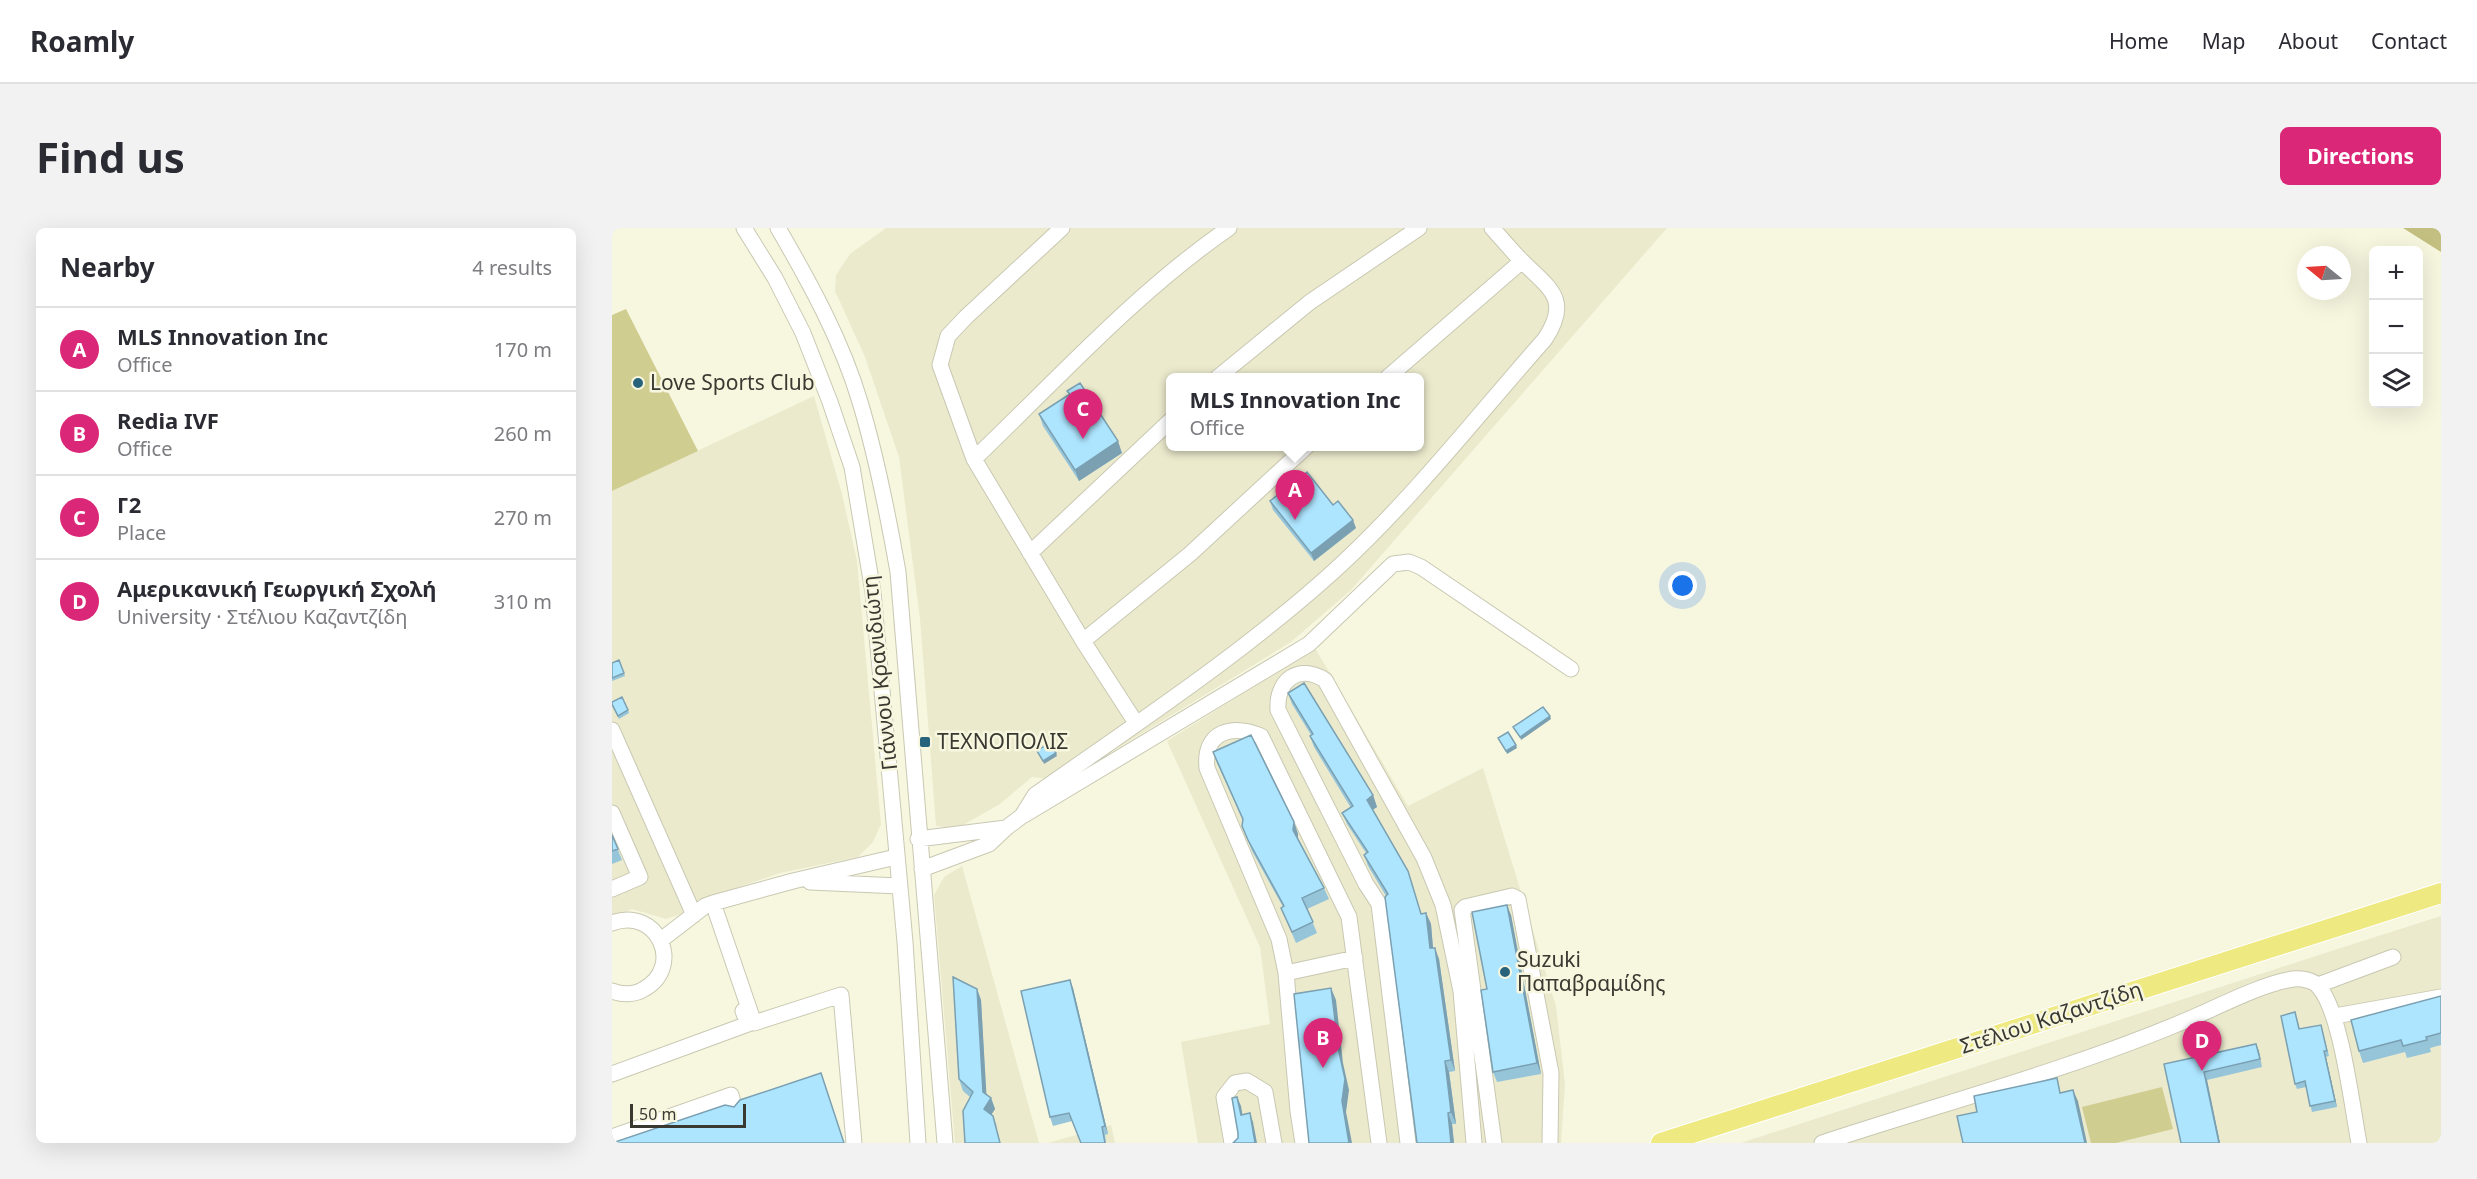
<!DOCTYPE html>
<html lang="en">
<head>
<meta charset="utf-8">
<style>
  body { margin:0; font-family:"Noto Sans",sans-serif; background:#f2f2f3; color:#2b2b33 }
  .controls { position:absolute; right:18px; top:18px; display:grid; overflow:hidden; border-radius:9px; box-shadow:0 6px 24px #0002 }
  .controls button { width:54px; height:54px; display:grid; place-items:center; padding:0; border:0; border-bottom:2px solid #e1e1e2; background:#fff; color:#2b2b33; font:30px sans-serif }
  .compass { position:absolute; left:1685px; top:18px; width:54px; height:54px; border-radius:50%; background:#fff; box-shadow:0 6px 24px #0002; rotate:288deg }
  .scale { position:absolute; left:18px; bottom:15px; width:116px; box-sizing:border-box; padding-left:6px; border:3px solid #3a3931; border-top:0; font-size:16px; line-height:21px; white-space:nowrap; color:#3a3931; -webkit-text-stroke:4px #f7f7e0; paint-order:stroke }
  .you { position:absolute; left:1071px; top:358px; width:21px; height:21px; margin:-15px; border:4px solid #fff; border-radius:50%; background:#1a73e8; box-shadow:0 0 0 9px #1a73e833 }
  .badge { display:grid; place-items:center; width:39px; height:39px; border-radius:50%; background:#db2777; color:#fff; font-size:20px; font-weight:700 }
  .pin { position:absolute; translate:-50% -50px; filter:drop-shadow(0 2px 3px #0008) }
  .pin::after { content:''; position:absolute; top:32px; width:21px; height:18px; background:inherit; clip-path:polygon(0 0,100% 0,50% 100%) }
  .popup { position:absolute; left:554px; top:145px; width:258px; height:78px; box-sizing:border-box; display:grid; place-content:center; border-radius:9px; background:#fff; filter:drop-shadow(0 2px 4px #0005); font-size:20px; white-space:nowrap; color:#7c7c81 }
  .popup b { font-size:22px; color:#2b2b33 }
  .popup::after { content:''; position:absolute; left:50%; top:100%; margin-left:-12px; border:12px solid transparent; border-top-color:#fff }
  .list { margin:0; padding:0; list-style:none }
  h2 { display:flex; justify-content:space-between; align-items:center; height:78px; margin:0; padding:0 24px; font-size:26px }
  h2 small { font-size:20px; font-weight:400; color:#7c7c81 }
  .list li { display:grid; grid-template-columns:39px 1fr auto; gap:18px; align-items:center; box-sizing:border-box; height:84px; padding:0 24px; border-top:2px solid #e1e1e2 }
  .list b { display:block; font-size:22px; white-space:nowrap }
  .list p { margin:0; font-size:20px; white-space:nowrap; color:#7c7c81 }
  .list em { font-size:20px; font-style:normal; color:#7c7c81 }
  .icon { flex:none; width:33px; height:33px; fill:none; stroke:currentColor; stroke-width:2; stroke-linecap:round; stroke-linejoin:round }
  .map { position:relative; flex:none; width:1829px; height:915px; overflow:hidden; border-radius:9px }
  header { display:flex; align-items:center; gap:36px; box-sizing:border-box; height:84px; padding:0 30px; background:#fff; border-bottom:2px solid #e1e1e2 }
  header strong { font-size:28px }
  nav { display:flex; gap:33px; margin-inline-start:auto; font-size:21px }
  .intro { display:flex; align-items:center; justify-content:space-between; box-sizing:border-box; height:144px; padding:0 36px }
  h1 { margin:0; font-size:42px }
  .button { padding:15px 27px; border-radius:9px; background:#db2777; color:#fff; font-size:21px; font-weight:700 }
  main { display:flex; gap:36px; padding:0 36px }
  aside { flex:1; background:#fff; border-radius:9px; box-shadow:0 6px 24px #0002 }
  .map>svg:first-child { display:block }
  .built { fill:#ebeacd; fill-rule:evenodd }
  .green { fill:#d0cd91 }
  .forest { fill:#c2bf81 }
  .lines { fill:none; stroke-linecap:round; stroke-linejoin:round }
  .minor-casing { stroke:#c9c8b2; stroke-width:17 }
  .major-casing { stroke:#fff; stroke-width:22 }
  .minor { stroke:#fff; stroke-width:15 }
  .major { stroke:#efe982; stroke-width:20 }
  .wall { fill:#96c5da }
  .shaded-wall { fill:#7aa0b2 }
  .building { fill:#aee5fe; stroke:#7aa0b2; stroke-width:1.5 }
  .poi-dot { fill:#27637b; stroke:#f7f7e0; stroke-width:2 }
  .labels { text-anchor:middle; stroke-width:5; stroke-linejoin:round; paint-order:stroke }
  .poi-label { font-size:21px; fill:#3a3931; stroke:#f7f7e0; text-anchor:start }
  .street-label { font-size:21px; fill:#3a3931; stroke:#f7f7e0 }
</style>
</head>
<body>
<header>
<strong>Roamly</strong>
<nav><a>Home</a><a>Map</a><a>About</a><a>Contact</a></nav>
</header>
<div class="intro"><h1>Find us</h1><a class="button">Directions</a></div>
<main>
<aside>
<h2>Nearby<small>4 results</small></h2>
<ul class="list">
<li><span class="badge">A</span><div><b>MLS Innovation Inc</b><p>Office</p></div><em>170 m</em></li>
<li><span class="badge">B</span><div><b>Redia IVF</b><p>Office</p></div><em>260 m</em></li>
<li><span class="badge">C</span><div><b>Γ2</b><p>Place</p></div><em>270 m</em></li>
<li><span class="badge">D</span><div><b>Αμερικανική Γεωργική Σχολή</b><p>University · Στέλιου Καζαντζίδη</p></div><em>310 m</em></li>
</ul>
</aside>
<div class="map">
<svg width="1829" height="915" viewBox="0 0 1829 915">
  <rect width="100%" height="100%" fill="#f7f7e0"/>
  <path class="built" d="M274,0H1055L739,362L679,414L452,553L420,549L388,576L346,600L324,598L308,391L287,229L253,129L223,63L224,47L238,26ZM558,150H807V218H558Z
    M202,168L230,266L245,333L269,596L261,614L246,629L168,645L104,667L72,685L54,691L20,681L0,689V263Z
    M703,420L796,578L871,540L944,778L953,856L949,915H586L569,814L658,796L648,719L555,513Z
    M350,638L427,915H343L322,667L332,649Z
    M1829,688V915H1129L1713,725Z
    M499,897L503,915H436Z"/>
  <path class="green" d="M14,81L86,223L0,263V87Z
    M1550,859L1561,901L1504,915H1479L1470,879Z"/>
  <path class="forest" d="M1791,0H1829V24Z"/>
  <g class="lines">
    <g class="minor-casing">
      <path id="minor" d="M132,0L163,50L191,105L218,174L240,239L261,364L293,714L306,915
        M166,0C198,55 230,113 248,174C265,230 276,287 286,344L333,915
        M450,0L354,89L336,108L328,137L362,231L471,413L524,495
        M605,150L698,74L807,0
        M775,150L910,33
        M362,231C445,152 523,65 617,0
        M418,325L558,193
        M471,413L578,326L695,218
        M0,502L82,687
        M0,585L28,649L0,661
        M412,587L697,416L781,336L797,334L809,339L959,441
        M306,611L394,600L410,588L423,567C525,495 629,427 722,343C799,273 864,189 933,111C960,70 936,60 909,32C899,22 890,11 880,0
        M310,641L377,616L394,600
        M198,654L287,658
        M101,675L142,795L229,767L242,915
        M0,695C45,678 73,738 32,761C23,767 10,767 0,763
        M49,712L93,678L101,675L181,653L284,629
        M674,745L743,730
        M1706,757L1781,729
        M1723,788L1829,769
        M0,846L136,796L131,783
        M0,909L119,867L123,881
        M620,915L612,869L623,855L635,853L653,864L662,915
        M691,915L686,883L674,745L667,711L595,540C591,503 620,496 649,508L737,689L767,915
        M796,915L767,676L754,656L666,482C664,453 686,435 713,452L812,630L831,677L849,763L862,915
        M882,915L850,682L853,679L900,668L906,671L939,845L938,915
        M1210,915C1331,875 1457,842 1575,792C1606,779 1649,756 1681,751C1688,750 1701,752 1706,758C1729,782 1740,879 1747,915"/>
    </g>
    <g class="major-casing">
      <path id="major" d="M1049,915L1829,665"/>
    </g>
    <use href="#minor" class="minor"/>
    <use href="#major" class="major"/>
  </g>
  <path class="wall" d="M455,163L510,225L467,253L431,198L427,186L457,167Z
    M658,273L721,277L744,300L702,333L661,282Z
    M7,432L13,448L0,453V435Z
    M676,465L761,567L765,579L760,582L800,655L809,686L814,685L819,696L821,720L827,731L843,843L837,844L844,896H840L842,915H805L774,668L756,638L752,627L754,625L735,596L730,585L739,580L702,519L698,508L699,507L680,476Z
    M0,478L16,482L17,485L7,491Z
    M601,524L682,594L686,606V610L712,660L717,671L695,681L705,705L684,715L669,680L671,679L640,623L630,598L631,593L605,535Z
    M0,607L10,632L0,636Z
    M899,687L929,846L885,854L881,844L875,761Z
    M461,760L496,906L493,907L494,915H469L460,893L441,898L438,889Z
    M365,761L369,772L374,867L379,870L383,881L379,887L381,888L385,899L358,869L351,863L347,851Z
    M1829,768V817L1818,820L1819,824L1795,830L1793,824L1751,835L1747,823Z
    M1685,790L1688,801L1709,797L1717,828L1714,829L1725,879L1700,884L1694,859L1685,861L1683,856Z
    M1644,816L1650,839L1595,852L1608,915H1569L1552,836Z"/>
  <path class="shaded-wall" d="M506,213L510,225L467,253L463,242Z
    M741,292L744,300L702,333L699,325Z
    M938,488L939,491L909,512L908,509Z
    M904,517L905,520L895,526L894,523Z
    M444,525L445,528L432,536L431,533Z
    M761,567L765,579L759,583L755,572Z
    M682,594L686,606V613L681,602Z
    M895,677L899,687L929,846L925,835Z
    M814,685L819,696L822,732L818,720Z
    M823,720L827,731L843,843L839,832Z
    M458,752L461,760L496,906L493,898Z
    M719,760L724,772L731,835L737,862L734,884L740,915H737L730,873L727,824Z
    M365,761L369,772L375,876L371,864Z
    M1644,816L1647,823L1650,839L1648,831Z
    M1712,823L1714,829L1725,879L1723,873Z
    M833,833L837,844L844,896L839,884Z
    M1592,844L1595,852L1608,915H1607Z
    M1461,862L1466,873L1475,915H1473Z
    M625,869L629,878L632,896L629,887Z
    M379,870L383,881L376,892L372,881Z
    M638,885L641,894L645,915H643Z
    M836,885L840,896L842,915H839Z"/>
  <path class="building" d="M468,155L506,213L463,242L427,186L458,166L455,163Z
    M695,244L721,277L726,273L741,292L699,325L658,273Z
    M7,432L12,445L0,450V435Z
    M692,455L761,567L755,572L796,643L809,686L814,685L818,720H823L839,832L833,833L839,884L836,885L839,915H805L773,669L776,666L752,627L756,624L730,585L741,578L698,508L701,506L676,465Z
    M10,469L16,482L6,488L0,476V474Z
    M931,479L938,488L908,509L901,499Z
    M896,504L904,517L894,523L886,510Z
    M639,507L682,594L681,602L712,660L690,670L701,694L680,704L669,680L672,678L636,612L630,598L631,591L601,524Z
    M437,515L444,525L431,533L425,523Z
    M0,607L6,621L0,623Z
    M895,677L925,835L881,844L869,762L875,761L860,684Z
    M341,749L365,761L371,864L379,870L372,881L381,888L388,915H353L351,883L361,864L347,851Z
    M458,752L493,898L490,899L493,915H469L457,885L438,889L409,763Z
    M719,760L727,824L733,851L730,873L737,915H697L682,766Z
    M1829,768V805L1814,809L1815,812L1791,818L1789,812L1747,823L1739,792Z
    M1683,784L1687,801L1709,797L1715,823H1712L1723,873L1698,878L1693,853L1683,856L1669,788Z
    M1644,816L1648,831L1592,844L1607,915H1569L1552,836Z
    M209,845L232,915H0L113,877L122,879L128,872Z
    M1445,850L1448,865L1461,862L1473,915H1351L1345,888L1365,884L1362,868Z
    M625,869L629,887L638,885L643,915H621L626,910V905L620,870Z"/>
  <g class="poi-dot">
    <circle cx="26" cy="155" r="6"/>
    <rect x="307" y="508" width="12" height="12" rx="3"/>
    <circle cx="893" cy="744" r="6"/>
  </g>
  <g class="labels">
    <g class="poi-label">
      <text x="38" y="162">Love Sports Club</text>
      <text x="325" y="521">ΤΕΧΝΟΠΟΛΙΣ</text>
      <text x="905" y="739">Suzuki<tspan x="905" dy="24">Παπαβραμίδης</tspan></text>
    </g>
    <g class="street-label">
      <text transform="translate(268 445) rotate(-96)" y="7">Γιάννου Κρανιδιώτη</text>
      <text transform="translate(1439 790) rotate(-18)" y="7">Στέλιου Καζαντζίδη</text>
    </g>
  </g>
</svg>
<div class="controls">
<button>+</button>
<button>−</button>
<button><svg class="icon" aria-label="layers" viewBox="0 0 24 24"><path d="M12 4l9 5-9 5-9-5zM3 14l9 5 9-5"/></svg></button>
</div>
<svg class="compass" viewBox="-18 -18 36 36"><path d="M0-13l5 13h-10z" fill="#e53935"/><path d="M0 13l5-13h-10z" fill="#7c7c81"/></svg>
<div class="scale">50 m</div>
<div class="you"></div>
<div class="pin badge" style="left:683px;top:292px">A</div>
<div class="popup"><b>MLS Innovation Inc</b>Office</div>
<div class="pin badge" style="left:711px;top:840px">B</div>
<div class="pin badge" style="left:471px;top:211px">C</div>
<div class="pin badge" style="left:1590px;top:843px">D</div>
</div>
</main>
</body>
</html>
